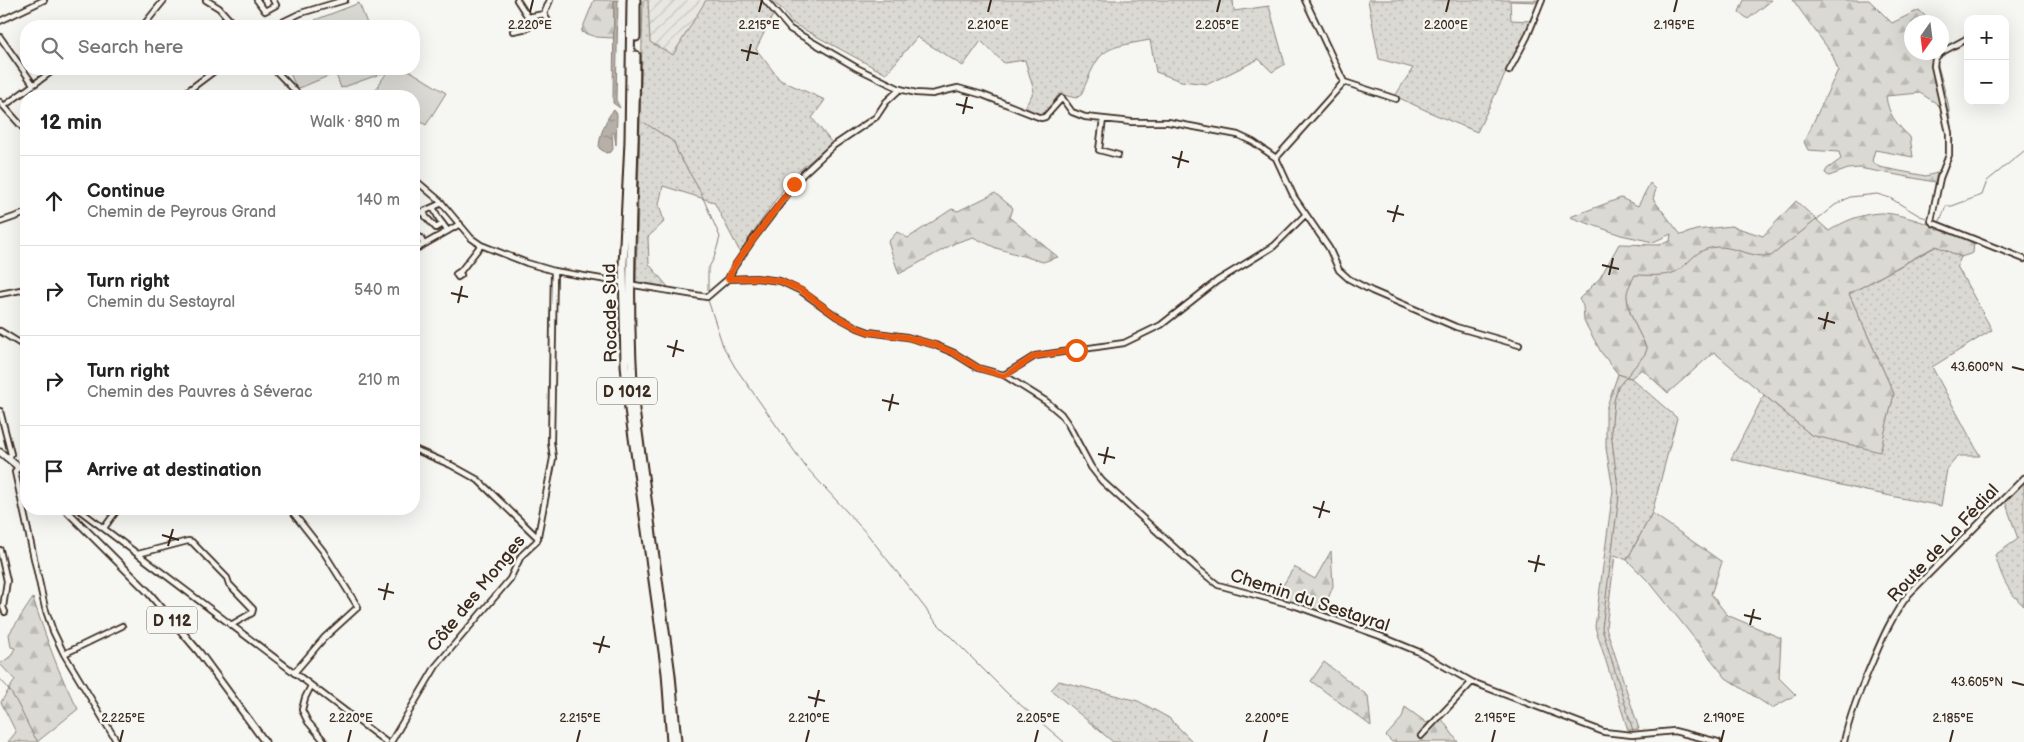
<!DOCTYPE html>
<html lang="en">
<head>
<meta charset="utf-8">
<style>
  body { margin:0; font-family:"Balsamiq Sans",sans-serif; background:#f2f2f2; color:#222 }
  .controls { position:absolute; right:15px; top:15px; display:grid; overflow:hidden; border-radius:10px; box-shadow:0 5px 20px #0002 }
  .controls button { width:45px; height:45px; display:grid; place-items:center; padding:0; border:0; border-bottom:1px solid #e0e0e0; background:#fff; color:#222; font:25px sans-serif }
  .compass { position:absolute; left:1904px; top:15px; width:45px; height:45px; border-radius:50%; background:#fff; box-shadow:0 5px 20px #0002; rotate:194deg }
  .stop { position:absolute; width:15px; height:15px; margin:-11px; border:4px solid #ea580c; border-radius:50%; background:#fff }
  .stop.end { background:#ea580c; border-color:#fff; box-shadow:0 1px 5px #0008 }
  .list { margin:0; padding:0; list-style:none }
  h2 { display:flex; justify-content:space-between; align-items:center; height:65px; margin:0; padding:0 20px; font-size:21px }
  h2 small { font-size:16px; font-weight:400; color:#767676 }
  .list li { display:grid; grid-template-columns:32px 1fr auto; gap:15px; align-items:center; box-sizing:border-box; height:90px; padding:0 20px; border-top:1px solid #e0e0e0 }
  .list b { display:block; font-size:19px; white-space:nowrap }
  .list p { margin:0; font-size:16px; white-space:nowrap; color:#767676 }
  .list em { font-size:16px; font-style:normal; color:#767676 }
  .icon { flex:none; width:28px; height:28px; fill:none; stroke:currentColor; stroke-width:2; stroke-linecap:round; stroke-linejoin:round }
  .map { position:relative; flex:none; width:2024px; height:742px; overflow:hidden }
  .search { position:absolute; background:#fff; box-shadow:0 5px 20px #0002; left:20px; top:20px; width:400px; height:55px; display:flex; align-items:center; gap:12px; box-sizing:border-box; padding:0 18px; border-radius:20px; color:#767676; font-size:19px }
  .panel { position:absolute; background:#fff; box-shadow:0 5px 20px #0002; left:20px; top:90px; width:400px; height:425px; border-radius:20px }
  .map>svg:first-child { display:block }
  .industrial { fill:url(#industrial-furrows) }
  .grass { fill:url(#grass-dots); stroke:#8a8278 }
  .forest { fill:url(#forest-firs); stroke:#8a8278 }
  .park { fill:#dad9d3; stroke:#8a8278 }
  .water { fill:url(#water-ripples); stroke:#857a71 }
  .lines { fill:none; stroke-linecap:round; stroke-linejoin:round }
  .stream { stroke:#857a71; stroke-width:1 }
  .minor-casing { stroke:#3b2a1e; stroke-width:8 }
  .major-casing { stroke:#3b2a1e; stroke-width:9 }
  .highway-casing { stroke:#3b2a1e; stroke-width:11 }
  .minor { stroke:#f6f6f2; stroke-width:4.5 }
  .major { stroke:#f6f6f2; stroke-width:5.5 }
  .highway { stroke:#f6f6f2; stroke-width:7 }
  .route { stroke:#ea580c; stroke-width:6 }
  .ticks { fill:none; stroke:#3b2a1e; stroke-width:2 }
  .labels { text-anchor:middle; stroke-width:4.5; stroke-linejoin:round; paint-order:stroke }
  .shield { fill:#f6f6f2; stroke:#73675e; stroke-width:1 }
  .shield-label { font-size:16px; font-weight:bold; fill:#3b2a1e }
  .street-label { font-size:18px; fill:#3b2a1e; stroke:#f6f6f2 }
  .ticks-label { font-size:12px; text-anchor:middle; fill:#3b2a1e; stroke:#f6f6f2; stroke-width:4.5; stroke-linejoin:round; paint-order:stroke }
</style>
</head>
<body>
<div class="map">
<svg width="2024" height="742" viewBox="0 0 2024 742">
  <defs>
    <pattern id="industrial-furrows" width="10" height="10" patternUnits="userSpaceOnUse" patternTransform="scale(1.25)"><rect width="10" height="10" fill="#e8e7e2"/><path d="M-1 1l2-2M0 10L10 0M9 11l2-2" fill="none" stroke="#c8c6c1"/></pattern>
    <pattern id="grass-dots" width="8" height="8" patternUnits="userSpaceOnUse" patternTransform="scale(1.25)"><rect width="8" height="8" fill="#dad9d3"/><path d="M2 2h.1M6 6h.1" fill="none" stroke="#bcbab5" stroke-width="1.8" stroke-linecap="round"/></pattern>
    <pattern id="forest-firs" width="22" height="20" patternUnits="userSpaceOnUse" patternTransform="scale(1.25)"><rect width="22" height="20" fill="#dad9d3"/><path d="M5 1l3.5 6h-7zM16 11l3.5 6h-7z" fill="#bcbab5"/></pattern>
    <pattern id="water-ripples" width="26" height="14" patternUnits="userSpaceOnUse" patternTransform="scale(1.25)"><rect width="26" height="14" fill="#b6b0a9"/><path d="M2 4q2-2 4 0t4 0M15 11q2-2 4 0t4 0" fill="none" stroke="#958f89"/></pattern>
  </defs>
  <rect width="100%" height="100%" fill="#f6f6f2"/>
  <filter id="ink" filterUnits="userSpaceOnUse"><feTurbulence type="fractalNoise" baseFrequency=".02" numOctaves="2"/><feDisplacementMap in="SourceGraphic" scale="10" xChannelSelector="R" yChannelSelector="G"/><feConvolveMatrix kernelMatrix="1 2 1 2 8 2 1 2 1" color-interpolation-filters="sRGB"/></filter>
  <g filter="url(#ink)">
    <path class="industrial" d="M648,0H706L673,55L650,42Z"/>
    <path class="grass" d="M643,0H648L650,42L673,55L706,0H760L774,13L756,49L780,80L825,100L812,118L832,143L796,173L774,202L740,252L714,202L663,186L659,204L664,222L648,237L649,264L668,287L636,282Z
      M770,0H1233L1234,11L1269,6L1285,64L1272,72L1259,59L1208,84L1181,81L1156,72L1150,40C1100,49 1101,47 1081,95L1076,98L1059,94L1043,116L1024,109L1034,91L1025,60L1004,63L981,41L963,66L917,37L886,74L792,23L782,9Z
      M1368,0H1539L1538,2L1510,1L1511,20L1531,21L1477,132L1436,115L1395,96L1413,68L1379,59Z
      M1937,246L1961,257L1957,266L1992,330L1932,367L1980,456H1958L1947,469L1941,506L1866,491L1731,459L1764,395L1811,435L1894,394L1849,294Z
      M1618,374L1631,378L1677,418L1652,513L1627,560L1615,555L1606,627L1639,729L1628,730L1595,627L1613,490L1606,448V409Z
      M2024,482V606C2006,590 2002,577 1995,555L2018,539L2005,501Z
      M1059,681L1138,701L1169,718L1193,742H1113L1051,690Z"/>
    <path class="forest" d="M594,0H614V38L596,37L581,32Z
      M1744,0H1772L1748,19L1739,12Z
      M1793,0H1869L1892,23L1919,10L1931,22H1912V52L1940,53L1937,62L1948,103L1953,142L1947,143L1942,109L1936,103L1920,93L1886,96C1888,114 1897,125 1910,137L1913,157L1875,150L1872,161L1879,167L1926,176L1937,173L1935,182L1859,168L1848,169L1829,176L1825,173L1827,169L1841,159L1839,152L1808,150L1804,142L1838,70L1832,54Z
      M1650,183L1656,189L1653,199L1681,235L1696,230L1731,226L1763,236L1796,201L1829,231C1844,221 1861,214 1880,213C1903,212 1951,233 1974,241L1973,253L1961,257L1936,246L1849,294L1894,394L1880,452L1811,435L1714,352L1668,393L1642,369L1631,378L1618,374L1601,352L1584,321L1583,306L1579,299L1600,278L1619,244L1659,245L1670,241L1671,234L1653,242L1621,235L1570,217L1621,198L1638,206Z
      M995,193L1013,208L1010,218L1058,257L1043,262L996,248L973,237L955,243L899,274L888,242L897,232L908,238L952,209L958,211Z
      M1652,513L1722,562L1711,594L1727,615L1781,638L1779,678L1796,695L1772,708L1726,678L1651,584L1627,560Z
      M1331,551L1333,586L1322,614L1276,597L1294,567L1315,579Z
      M33,598C46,637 58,674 78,709L37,742H8L16,732L1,702L15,680L0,664L11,656L15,648L11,647L9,634Z
      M1324,662L1368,696L1371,726L1311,681Z
      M1405,707L1427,723L1439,715L1458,742H1392L1386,736L1402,718Z"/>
    <path class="park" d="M359,3L368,26H317L315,20Z
      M288,69H331L333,74L297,89Z
      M334,69H385L386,72L341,88Z
      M389,69H407L446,93L426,125L414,118V96H380L374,92Z"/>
    <path class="water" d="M614,0H618L616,100L620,108L613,103Z
      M614,110L617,114L616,145L614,132L612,133L613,149L611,152L606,153L599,148C599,137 606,117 614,110Z"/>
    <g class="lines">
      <path class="stream" d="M645,123L674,142L678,153L700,191L720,237L714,258L708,269V293
        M1940,221L1946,206H1952L1982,195L1987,181L2024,151
        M708,300L723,346L735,367L805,466L868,535L936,622L1009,695L1064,742
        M0,679C18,696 24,722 38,742
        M1634,734L1602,628L1619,496L1611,432L1614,401L1618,387L1645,354L1647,349C1640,333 1628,315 1627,297C1626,290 1632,281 1635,275C1647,275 1664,277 1675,272C1691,264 1693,249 1717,247C1733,246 1752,258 1771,256L1835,205L1850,197L1877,194L1890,198L1920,216L1940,222L2005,249
        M1635,738L1636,742"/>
      <g class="minor-casing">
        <path id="minor" d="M206,0L219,8L235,26
          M257,0L265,11L276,5L273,0
          M765,0L790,29L857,68L900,89L916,93L932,94L958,88L983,95L1041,118L1045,117L1062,98L1072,112L1085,117L1132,122H1168L1238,135L1253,142L1276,158L1294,197L1329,248L1339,270L1349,279L1372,291L1456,327L1519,345
          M544,14L549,23
          M528,17L544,14L550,0
          M0,21L44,0
          M143,26L164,0
          M171,26H172
          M216,26L228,18
          M274,26L301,13L345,0
          M513,31L528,28V17L517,0
          M0,37L33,84
          M1941,52L1935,59L1934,66L1949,133V155L1940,178L1931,221L1933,223L2024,259
          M1942,52L1968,38
          M274,69L300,96
          M1509,71L1527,37L1542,0
          M1344,82L1396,99
          M181,96L217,69
          M0,102L25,130
          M4,106L51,72
          M1103,119L1099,150L1118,155
          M1276,158L1344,82L1305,0
          M414,179L440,201L471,238L481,245L527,263L554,271L619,282
          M433,207L439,219L448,231
          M424,211L426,217L436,228L443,224
          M414,219L418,214L442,203
          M0,222L26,213
          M414,234L421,238L423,244
          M414,250C429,242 444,233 460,224
          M459,272L461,275L458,277L456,274Z
          M460,272L481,245
          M728,279L734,267L754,238L803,174L833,146L876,117L886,102L900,89
          M634,285L707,297L728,279L756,278L780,281L801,291L836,316L858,328L869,332L907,337L935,345L954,353L978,368L1004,375L1047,402L1061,414L1068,424L1091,467L1102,481L1198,569L1218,585L1296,606L1380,636L1419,652L1472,682L1604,732L1632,735L1674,731L1718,742
          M0,294L26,289
          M0,331L26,347
          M23,346L26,359
          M1004,375L1035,356L1124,343L1161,325L1217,281L1274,246L1305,215
          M0,411L11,454L9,458
          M414,449L451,465L478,480L538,538
          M18,466L15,472L45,608L53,631L64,654L117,742
          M78,509L386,742
          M290,509L323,551L358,607L324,638L294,673
          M104,528L118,509
          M0,550L7,581L3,607L5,612
          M138,554L188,541L192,542L227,578L229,584L253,609L252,613L231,625
          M64,654L122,626
          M311,686L305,698L302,710L308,722L325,742
          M1421,736L1472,682
          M391,742L436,666L510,579L521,556L537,541L553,458L551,442L554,271
          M1844,742C1849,718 1858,695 1868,672C1880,644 1890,618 1909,594L2024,478"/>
      </g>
      <g class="major-casing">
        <path id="major" d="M0,452L26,473
          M65,509L148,592L199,652L265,742"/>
      </g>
      <g class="highway-casing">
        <path id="highway" d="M631,0L629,141L623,265L625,365L629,409L666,673L671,742
          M636,37V0
          M636,55C635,174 625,292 635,410L671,675L677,742"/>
      </g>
      <use href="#minor" class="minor"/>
      <use href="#major" class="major"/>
      <use href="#highway" class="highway"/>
    </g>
  </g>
  <g class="lines" filter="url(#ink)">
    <path class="route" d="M794,184L734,266L728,279L756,278L780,281L801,290L836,316L858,328L868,332L906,337L935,345L954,353L978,368L1004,376L1035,356L1076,350"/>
  </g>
  <path class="ticks" d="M530,12L533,0M759,12L762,0M988,12L991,0M1217,12L1220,0M1446,12L1449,0M1674,12L1677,0M741,50L758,54M747,61L751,44M956,104L973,108M963,114L967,97M1172,157L1189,162M1178,168L1182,151M1387,211L1404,215M1393,222L1398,205M1602,265L1619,269M1609,275L1613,258M451,293L468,297M458,303L462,286M1818,318L1835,323M1824,329L1828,312M667,346L684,351M673,357L677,340M2012,367L2024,370M882,400L899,404M889,411L893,394M1098,454L1115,458M1104,464L1108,447M1313,507L1330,512M1319,518L1324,501M162,535L179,540M168,546L173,529M1528,561L1545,565M1535,572L1539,555M378,589L394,593M384,600L388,583M1744,615L1761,619M1750,625L1754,609M593,643L610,647M599,653L604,636M2012,682L2024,685M808,697L825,701M815,707L819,690M120,742L123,730M348,742L351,730M577,742L580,730M806,742L809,730M1035,742L1038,730M1264,742L1267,730M1492,742L1495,730M1721,742L1724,730M1950,742L1953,730"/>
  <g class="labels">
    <g class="shield">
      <rect x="597" y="377.5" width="60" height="27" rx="4"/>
      <rect x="147" y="606.5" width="50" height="27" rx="4"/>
    </g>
    <g class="shield-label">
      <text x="627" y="397">D 1012</text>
      <text x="172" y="626">D 112</text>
    </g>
    <g class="street-label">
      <text transform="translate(610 313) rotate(-91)" y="6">Rocade Sud</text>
      <text transform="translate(1943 543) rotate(-47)" y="6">Route de La Fédial</text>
      <text transform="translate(476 593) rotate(-51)" y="6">Côte des Monges</text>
      <text transform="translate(1310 600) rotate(18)" y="6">Chemin du Sestayral</text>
    </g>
  </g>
  <g class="ticks-label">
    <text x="530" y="29">2.220°E</text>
    <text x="759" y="29">2.215°E</text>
    <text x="988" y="29">2.210°E</text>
    <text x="1217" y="29">2.205°E</text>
    <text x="1446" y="29">2.200°E</text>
    <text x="1674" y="29">2.195°E</text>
    <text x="1977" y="371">43.600°N</text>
    <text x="1977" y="686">43.605°N</text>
    <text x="123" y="722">2.225°E</text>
    <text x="351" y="722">2.220°E</text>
    <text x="580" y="722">2.215°E</text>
    <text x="809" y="722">2.210°E</text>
    <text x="1038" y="722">2.205°E</text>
    <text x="1267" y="722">2.200°E</text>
    <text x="1495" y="722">2.195°E</text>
    <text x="1724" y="722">2.190°E</text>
    <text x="1953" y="722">2.185°E</text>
  </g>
</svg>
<div class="controls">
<button>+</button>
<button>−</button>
</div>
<svg class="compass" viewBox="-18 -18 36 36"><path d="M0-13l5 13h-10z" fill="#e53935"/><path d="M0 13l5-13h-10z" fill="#767676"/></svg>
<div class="stop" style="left:1076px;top:350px"></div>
<div class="stop end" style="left:794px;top:184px"></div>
<div class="search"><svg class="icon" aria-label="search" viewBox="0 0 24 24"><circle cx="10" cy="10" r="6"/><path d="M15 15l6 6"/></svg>Search here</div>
<section class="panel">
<h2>12 min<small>Walk · 890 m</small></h2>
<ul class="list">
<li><svg class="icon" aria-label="ahead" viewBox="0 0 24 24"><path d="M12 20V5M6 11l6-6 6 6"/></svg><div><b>Continue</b><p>Chemin de Peyrous Grand</p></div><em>140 m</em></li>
<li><svg class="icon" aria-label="right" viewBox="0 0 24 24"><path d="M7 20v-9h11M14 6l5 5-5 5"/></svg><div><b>Turn right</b><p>Chemin du Sestayral</p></div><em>540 m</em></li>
<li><svg class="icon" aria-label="right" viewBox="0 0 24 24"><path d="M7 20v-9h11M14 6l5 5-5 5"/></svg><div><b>Turn right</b><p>Chemin des Pauvres à Séverac</p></div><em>210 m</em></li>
<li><svg class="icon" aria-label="arrive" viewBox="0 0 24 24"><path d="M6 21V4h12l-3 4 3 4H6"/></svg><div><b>Arrive at destination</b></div></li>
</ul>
</section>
</div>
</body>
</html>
